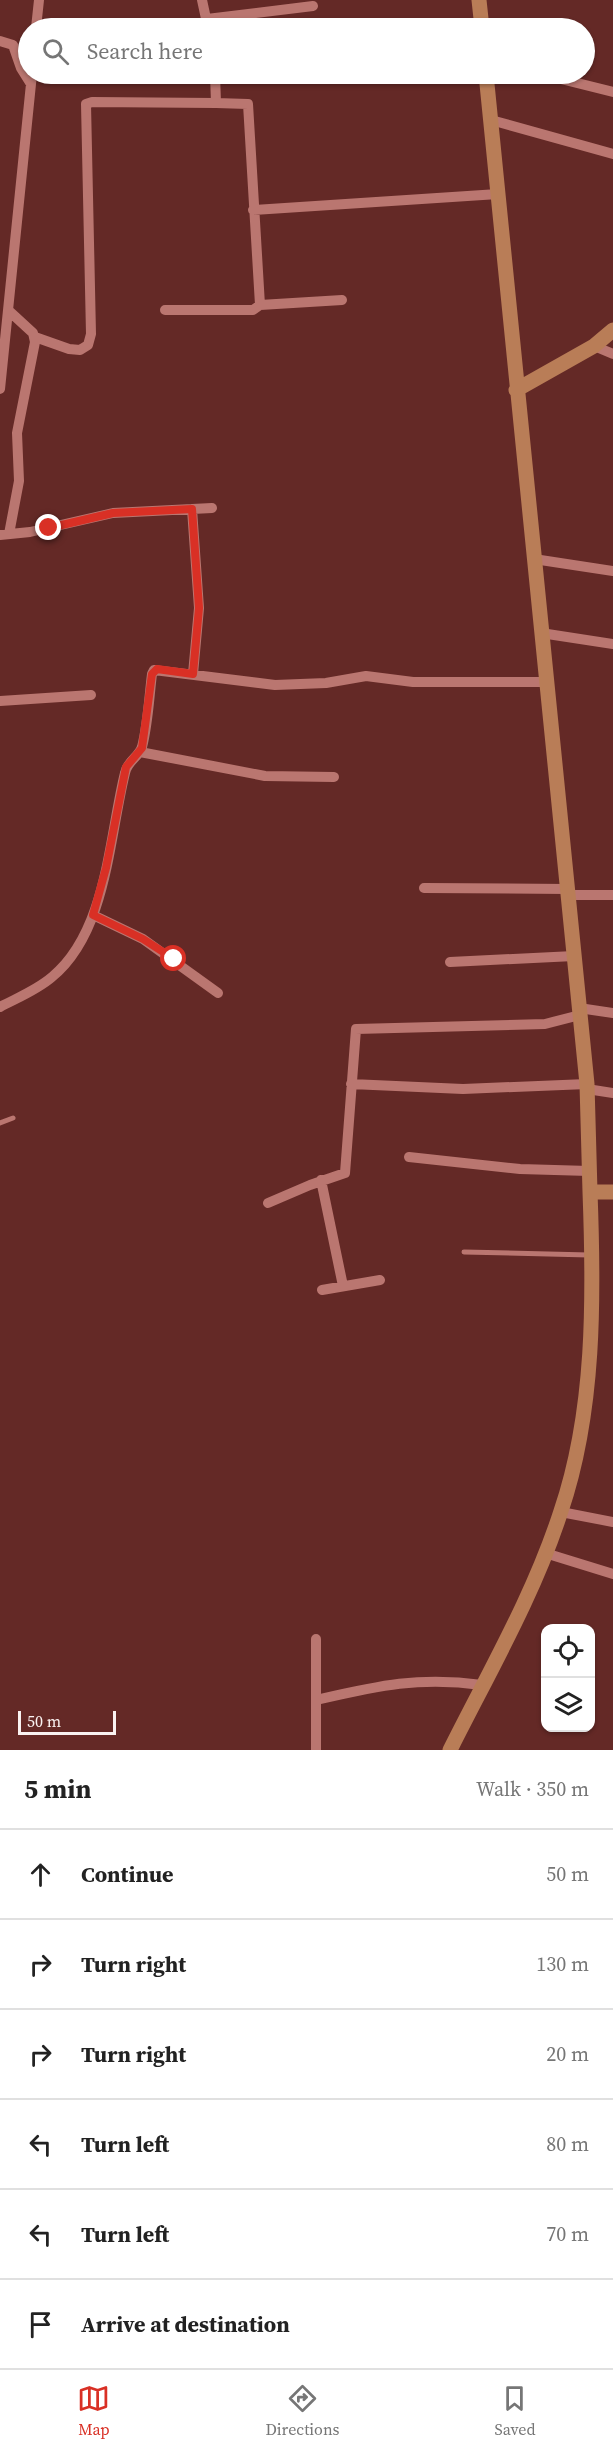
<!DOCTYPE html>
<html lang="en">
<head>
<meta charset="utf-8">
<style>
  body { margin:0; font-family:"Source Serif 4",serif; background:#f6f6f6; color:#222 }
  .controls { position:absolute; right:18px; bottom:18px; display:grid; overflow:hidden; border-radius:12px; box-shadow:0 2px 4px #0004 }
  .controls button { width:54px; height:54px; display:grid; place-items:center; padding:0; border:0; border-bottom:2px solid #e0e0e0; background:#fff; color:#222; font:30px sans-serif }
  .scale { position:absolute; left:18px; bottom:15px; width:98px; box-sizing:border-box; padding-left:6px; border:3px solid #faf2f1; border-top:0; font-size:16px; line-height:21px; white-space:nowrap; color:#faf2f1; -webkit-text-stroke:4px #642926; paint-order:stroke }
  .stop { position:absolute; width:18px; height:18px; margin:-14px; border:4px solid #d93025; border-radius:50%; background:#fff }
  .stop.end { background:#d93025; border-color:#fff; box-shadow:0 2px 6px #0008 }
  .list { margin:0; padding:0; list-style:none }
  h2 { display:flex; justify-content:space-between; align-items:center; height:78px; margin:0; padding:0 24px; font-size:26px }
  h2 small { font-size:20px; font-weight:400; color:#767676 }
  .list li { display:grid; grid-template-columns:39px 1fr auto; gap:18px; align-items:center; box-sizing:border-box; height:90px; padding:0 24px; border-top:2px solid #e0e0e0 }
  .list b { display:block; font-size:22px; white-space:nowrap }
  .list em { font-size:20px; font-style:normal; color:#767676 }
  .icon { flex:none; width:33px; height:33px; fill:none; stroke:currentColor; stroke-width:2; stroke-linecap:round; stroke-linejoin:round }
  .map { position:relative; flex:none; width:613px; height:1750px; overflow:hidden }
  .search { position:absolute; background:#fff; box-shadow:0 2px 4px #0004; left:18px; right:18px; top:18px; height:66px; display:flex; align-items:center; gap:15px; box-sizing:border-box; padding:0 21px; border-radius:33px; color:#767676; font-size:22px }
  .sheet { height:618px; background:#fff }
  nav { display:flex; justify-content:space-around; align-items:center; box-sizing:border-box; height:84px; border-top:2px solid #e0e0e0; background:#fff; font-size:16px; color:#767676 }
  nav a { display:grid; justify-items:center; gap:3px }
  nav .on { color:#d93025 }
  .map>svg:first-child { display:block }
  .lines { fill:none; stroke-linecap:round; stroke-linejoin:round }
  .lane { stroke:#ba7670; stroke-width:5 }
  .street { stroke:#ba7670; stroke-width:10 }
  .secondary { stroke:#b97d57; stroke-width:15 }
  .route { stroke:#d93025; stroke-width:8 }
</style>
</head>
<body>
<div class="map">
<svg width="613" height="1750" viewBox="0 0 613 1750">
  <rect width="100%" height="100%" fill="#642926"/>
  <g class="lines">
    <path class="lane" d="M0,1123L13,1118
      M464,1252L589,1255"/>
    <path class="street" d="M202,0L208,28
      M207,19L313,6
      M36,28L39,0
      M0,41L13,45L21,68L31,84
      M541,74L613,92
      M491,120L613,154
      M253,210L498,194
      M260,305L342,300
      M8,310L33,333L35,342L17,433L19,481L9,534
      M165,310H253L260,305L248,104L216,103
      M35,337L69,349L80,350L88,345L91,334L86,104L92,102L216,103L215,74
      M594,346L613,354
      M0,389L32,74
      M192,509L199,608L193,674
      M0,535L30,532L113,513L212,508
      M534,559L613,571
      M541,633L613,644
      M0,701L91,695
      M140,752L265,776L334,777
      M424,888L568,889
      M568,895H613
      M93,915L143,939L218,993
      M450,962L574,956
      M0,1007C17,998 37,990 52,977C107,932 109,837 125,773C127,761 139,757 142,747C148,724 149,698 152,674L154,670L275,685L326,683L366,676L413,682H547
      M579,1008L613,1013
      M351,1084L463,1089L587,1084
      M587,1089L613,1093
      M409,1157L520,1169L589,1171
      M321,1180L343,1286
      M268,1203L310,1185L345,1173L356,1029L545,1024L580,1015
      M322,1290L380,1280
      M561,1512L613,1522
      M545,1553L613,1574
      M316,1700C377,1686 419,1676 482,1685
      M316,1750V1639"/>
    <path class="secondary" d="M479,0L482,28
      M486,74L587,1084L590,1192
      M516,390L594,346L613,330
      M450,1750C489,1672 534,1595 561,1511C595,1411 594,1297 590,1192H613"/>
  </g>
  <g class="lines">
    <path class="route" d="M49,528L113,513L192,509L199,608L193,674L157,669L152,674L142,748L126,767L106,868L93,915L143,939L174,959"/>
  </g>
</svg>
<div class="controls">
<button><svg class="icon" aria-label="locate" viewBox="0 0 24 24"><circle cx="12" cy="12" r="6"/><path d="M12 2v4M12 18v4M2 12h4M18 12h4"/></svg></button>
<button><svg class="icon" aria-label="layers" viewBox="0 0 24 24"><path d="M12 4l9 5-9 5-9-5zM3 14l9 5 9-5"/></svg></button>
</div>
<div class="scale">50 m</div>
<div class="stop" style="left:174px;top:959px"></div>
<div class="stop end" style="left:49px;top:528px"></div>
<div class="search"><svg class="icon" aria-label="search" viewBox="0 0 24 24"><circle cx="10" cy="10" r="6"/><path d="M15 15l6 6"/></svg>Search here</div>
</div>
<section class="sheet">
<h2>5 min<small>Walk · 350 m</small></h2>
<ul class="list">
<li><svg class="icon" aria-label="ahead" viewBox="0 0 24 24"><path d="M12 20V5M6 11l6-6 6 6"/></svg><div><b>Continue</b></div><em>50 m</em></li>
<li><svg class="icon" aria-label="right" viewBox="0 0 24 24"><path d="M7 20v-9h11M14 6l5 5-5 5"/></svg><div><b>Turn right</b></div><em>130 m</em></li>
<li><svg class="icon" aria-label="right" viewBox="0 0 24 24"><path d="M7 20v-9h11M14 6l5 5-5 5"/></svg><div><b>Turn right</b></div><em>20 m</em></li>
<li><svg class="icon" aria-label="left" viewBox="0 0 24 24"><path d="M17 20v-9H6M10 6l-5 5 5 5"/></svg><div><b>Turn left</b></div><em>80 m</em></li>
<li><svg class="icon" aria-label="left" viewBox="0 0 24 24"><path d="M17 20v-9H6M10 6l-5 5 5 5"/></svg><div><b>Turn left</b></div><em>70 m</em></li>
<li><svg class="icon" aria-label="arrive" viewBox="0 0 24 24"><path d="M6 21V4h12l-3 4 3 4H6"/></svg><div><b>Arrive at destination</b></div></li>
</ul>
</section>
<nav>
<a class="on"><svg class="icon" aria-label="map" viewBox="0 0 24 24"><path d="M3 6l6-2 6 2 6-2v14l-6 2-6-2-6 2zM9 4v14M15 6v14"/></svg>Map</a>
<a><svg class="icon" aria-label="directions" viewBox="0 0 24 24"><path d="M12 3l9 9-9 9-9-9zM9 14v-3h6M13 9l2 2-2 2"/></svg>Directions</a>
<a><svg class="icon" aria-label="saved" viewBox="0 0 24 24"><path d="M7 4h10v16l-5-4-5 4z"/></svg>Saved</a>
</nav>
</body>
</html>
